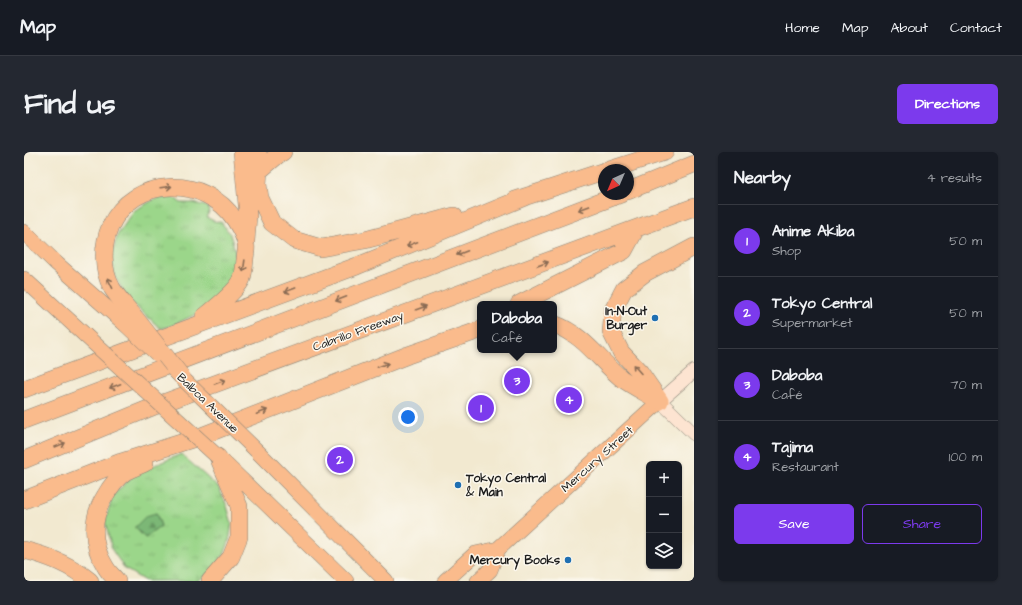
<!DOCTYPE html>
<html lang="en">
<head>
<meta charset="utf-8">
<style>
  body { margin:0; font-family:"Architects Daughter",sans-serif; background:#242831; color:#f1f3f6 }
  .controls { position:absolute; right:12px; bottom:12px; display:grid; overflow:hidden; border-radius:6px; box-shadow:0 1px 3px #0004 }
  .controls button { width:36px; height:36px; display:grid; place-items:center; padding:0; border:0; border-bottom:1px solid #363941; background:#171b24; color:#f1f3f6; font:20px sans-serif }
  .compass { position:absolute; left:574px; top:12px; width:36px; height:36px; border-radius:50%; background:#171b24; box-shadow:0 1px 3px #0004; rotate:224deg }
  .you { position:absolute; left:384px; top:265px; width:14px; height:14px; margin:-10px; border:3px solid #fff; border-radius:50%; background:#1a73e8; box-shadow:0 0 0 6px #1a73e833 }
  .badge { display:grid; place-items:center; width:26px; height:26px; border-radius:50%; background:#7c3aed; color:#fff; font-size:13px; font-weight:700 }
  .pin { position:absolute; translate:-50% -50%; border:2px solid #fff; box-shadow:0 1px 4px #0006 }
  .popup { position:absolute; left:453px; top:149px; width:80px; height:52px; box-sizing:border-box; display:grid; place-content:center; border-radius:6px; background:#171b24; filter:drop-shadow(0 1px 3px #0005); font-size:13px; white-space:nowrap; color:#9ea1a6 }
  .popup b { font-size:15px; color:#f1f3f6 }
  .popup::after { content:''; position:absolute; left:50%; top:100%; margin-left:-8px; border:8px solid transparent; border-top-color:#171b24 }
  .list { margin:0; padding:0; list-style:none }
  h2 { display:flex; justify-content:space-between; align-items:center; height:52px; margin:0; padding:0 16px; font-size:17px }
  h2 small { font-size:13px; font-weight:400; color:#9ea1a6 }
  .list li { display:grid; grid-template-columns:26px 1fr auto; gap:12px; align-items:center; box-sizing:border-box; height:72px; padding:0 16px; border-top:1px solid #363941 }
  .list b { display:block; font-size:15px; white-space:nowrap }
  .list p { margin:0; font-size:13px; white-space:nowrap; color:#9ea1a6 }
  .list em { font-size:13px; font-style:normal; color:#9ea1a6 }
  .actions { display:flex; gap:8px; padding:12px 16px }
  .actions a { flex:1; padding:9px 0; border:1px solid #7c3aed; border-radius:6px; text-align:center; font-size:14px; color:#7c3aed }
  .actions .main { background:#7c3aed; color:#fff }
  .icon { flex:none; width:22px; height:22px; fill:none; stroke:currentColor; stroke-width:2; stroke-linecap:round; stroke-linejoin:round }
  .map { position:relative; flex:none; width:670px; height:429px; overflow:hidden; border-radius:6px }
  header { display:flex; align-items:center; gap:24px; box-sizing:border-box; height:56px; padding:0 20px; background:#171b24; border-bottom:1px solid #363941 }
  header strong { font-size:19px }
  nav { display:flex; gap:22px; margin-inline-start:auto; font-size:14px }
  .intro { display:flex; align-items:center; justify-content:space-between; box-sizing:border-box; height:96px; padding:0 24px }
  h1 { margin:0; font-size:28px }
  .button { padding:10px 18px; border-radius:6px; background:#7c3aed; color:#fff; font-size:14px; font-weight:700 }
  main { display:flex; gap:24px; padding:0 24px }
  aside { flex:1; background:#171b24; border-radius:6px; box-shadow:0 1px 3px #0004 }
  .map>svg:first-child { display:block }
  .grass { fill:url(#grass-tufts); stroke:#5c7953; fill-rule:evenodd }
  .forest { fill:url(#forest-firs); stroke:#4c6a49 }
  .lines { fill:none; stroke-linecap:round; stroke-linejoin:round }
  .secondary-casing { stroke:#878276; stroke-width:14 }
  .primary-casing { stroke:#878276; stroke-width:16 }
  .highway-casing { stroke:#878276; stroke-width:18 }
  .secondary { stroke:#fde4d1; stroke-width:13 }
  .primary { stroke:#fabb8c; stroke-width:15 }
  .highway { stroke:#fabb8c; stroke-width:17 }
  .primary-bridge-casing { stroke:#878276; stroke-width:16; stroke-linecap:butt }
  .highway-bridge-casing { stroke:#878276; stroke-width:18; stroke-linecap:butt }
  .primary-bridge { stroke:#fabb8c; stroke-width:15 }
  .highway-bridge { stroke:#fabb8c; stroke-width:17 }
  .oneway { stroke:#8b6c54 }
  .poi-dot { fill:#1f6fb2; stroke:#fbf7ec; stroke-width:1.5 }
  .labels { text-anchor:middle; stroke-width:3; stroke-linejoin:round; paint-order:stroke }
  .poi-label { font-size:12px; font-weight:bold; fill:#1c1c1c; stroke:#fbf7ec; text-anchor:end }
  .street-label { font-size:12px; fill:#1c1c1c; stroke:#fbf7ec }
</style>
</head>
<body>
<header>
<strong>Map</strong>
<nav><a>Home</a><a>Map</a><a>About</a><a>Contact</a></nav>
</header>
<div class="intro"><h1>Find us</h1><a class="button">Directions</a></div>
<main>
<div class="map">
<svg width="670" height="429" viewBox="0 0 670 429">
  <defs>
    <pattern id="grass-tufts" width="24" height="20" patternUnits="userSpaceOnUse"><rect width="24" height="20" fill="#9bd68a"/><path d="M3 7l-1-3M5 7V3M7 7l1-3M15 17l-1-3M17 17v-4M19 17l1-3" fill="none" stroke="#85b776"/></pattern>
    <pattern id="forest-firs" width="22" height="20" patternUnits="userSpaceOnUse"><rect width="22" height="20" fill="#7cb776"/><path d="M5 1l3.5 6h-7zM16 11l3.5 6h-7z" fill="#659460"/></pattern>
  </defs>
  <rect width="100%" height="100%" fill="#fbf7ec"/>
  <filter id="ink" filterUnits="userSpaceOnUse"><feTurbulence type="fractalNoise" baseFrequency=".025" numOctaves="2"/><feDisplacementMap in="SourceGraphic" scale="8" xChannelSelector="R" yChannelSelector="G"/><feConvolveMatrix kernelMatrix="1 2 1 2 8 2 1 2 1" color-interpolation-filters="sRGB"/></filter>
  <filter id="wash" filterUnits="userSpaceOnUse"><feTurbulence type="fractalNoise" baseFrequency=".012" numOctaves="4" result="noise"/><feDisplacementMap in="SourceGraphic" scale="16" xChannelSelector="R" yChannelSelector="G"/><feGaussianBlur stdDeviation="0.9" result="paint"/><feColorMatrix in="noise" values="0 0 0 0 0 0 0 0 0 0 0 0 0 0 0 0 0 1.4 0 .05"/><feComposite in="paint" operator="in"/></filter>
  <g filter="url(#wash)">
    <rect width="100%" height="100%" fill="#f2e9d0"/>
    <path class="grass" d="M149,45L157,51H169L182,54L186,59L182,65L190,69L197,70L206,82L211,99V117L204,133L183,157L147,174L137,177L105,148L91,125L87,104L94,82L111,58L131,47Z
      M157,302L195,336L203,354L208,372L205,390L200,403L188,419L174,429H121L101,417L88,398L81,370L89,343L112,321ZM132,361L137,374L121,386L111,375Z"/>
    <path class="forest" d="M132,361L137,374L121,386L111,375L122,364Z"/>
  </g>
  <g filter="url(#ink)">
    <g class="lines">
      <g class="secondary-casing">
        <path id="secondary" d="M670,219L636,249L670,282"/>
      </g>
      <g class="primary-casing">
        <path id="primary" d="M0,80L32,111L100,171
          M0,127L61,183
          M234,300L362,429
          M196,307L322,429
          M421,429L451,402L474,397L636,249
          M454,429L466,418L474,397"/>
      </g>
      <g class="highway-casing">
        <path id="highway" d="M218,0L224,64L222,89
          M234,0L235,19L234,32L236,46L248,71L270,88L297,96L341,88L430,64
          M585,18L641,0
          M235,19L254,3L259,0
          M604,39L670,12
          M491,48L580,19
          M495,152L600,99L612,77
          M109,163C102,154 94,146 88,136C78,118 78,94 86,75C109,23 182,23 211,68C216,76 221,84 222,93C223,98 221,103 221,108C220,115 220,123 217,129C211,140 190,157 180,165
          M530,172C560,183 574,207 597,226C608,234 620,240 632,247
          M0,237L333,114L501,45
          M636,249L616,220L597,200L587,180L589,158L600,137L621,121L670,95
          M0,268L597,42
          M0,308L131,254L670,55
          M0,348L97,310L175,285L384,203L456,178
          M0,398C24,404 47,413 66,429
          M93,429C89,424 84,420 81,414C67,392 67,366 81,344C86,335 93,326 101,320C107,317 115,314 121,311
          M186,429L207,405L215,385V354L194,305"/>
      </g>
      <use href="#secondary" class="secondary"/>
      <use href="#primary" class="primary"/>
      <use href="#highway" class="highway"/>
      <g class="primary-bridge-casing">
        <path id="primary-bridge" d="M100,171L133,202
          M61,183L194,305
          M149,217L234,300"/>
      </g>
      <g class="highway-bridge-casing">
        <path id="highway-bridge" d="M109,163L158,225"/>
      </g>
      <use href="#primary-bridge" class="primary-bridge"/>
      <use href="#highway-bridge" class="highway-bridge"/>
    </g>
    <defs><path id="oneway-shaft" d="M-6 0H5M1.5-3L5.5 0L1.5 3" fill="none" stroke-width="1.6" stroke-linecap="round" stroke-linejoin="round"/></defs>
    <g class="oneway">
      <use href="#oneway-shaft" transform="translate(142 35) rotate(-7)"/>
      <use href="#oneway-shaft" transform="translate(560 56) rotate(160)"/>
      <use href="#oneway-shaft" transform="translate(388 92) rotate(158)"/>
      <use href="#oneway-shaft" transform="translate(438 101) rotate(159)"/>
      <use href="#oneway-shaft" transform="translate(519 112) rotate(-20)"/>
      <use href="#oneway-shaft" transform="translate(220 114) rotate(98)"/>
      <use href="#oneway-shaft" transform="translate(86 131) rotate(-116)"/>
      <use href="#oneway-shaft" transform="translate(266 138) rotate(160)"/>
      <use href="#oneway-shaft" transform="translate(317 147) rotate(159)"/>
      <use href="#oneway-shaft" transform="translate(397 156) rotate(-20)"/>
      <use href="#oneway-shaft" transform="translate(359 213) rotate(-21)"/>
      <use href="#oneway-shaft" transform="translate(613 217) rotate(-132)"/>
      <use href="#oneway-shaft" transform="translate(196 230) rotate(-20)"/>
      <use href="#oneway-shaft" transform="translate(91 234) rotate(159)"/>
      <use href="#oneway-shaft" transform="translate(238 260) rotate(-21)"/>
      <use href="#oneway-shaft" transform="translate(36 293) rotate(-22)"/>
    </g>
  </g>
  <g class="poi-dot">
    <circle cx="631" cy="166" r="4"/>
    <circle cx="434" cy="333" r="4"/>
    <circle cx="544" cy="408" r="4"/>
  </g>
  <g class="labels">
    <g class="poi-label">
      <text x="623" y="163">In-N-Out<tspan x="623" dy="14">Burger</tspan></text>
      <text x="442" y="330" text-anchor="start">Tokyo Central<tspan x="442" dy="14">&amp; Main</tspan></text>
      <text x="536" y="412">Mercury Books</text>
    </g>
    <g class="street-label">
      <text transform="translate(334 179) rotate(-20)" y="4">Cabrillo Freeway</text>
      <text transform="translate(184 251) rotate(44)" y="4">Balboa Avenue</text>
      <text transform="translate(573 307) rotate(-42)" y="4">Mercury Street</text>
    </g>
  </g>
</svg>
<div class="controls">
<button>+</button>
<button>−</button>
<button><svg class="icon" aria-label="layers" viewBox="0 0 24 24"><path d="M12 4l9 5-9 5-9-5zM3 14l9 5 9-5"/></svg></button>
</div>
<svg class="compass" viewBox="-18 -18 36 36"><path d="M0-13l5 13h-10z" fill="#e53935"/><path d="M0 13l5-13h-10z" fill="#9ea1a6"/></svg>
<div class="you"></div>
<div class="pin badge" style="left:457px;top:256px">1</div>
<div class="pin badge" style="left:316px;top:308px">2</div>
<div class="pin badge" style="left:493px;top:229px">3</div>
<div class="popup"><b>Daboba</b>Café</div>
<div class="pin badge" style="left:545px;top:248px">4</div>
</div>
<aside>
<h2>Nearby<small>4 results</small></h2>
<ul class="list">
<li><span class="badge">1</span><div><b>Anime Akiba</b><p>Shop</p></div><em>50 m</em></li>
<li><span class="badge">2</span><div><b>Tokyo Central</b><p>Supermarket</p></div><em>50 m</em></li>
<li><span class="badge">3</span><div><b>Daboba</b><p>Café</p></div><em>70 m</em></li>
<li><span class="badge">4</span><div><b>Tajima</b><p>Restaurant</p></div><em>100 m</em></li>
</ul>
<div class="actions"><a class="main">Save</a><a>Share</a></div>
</aside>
</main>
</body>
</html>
